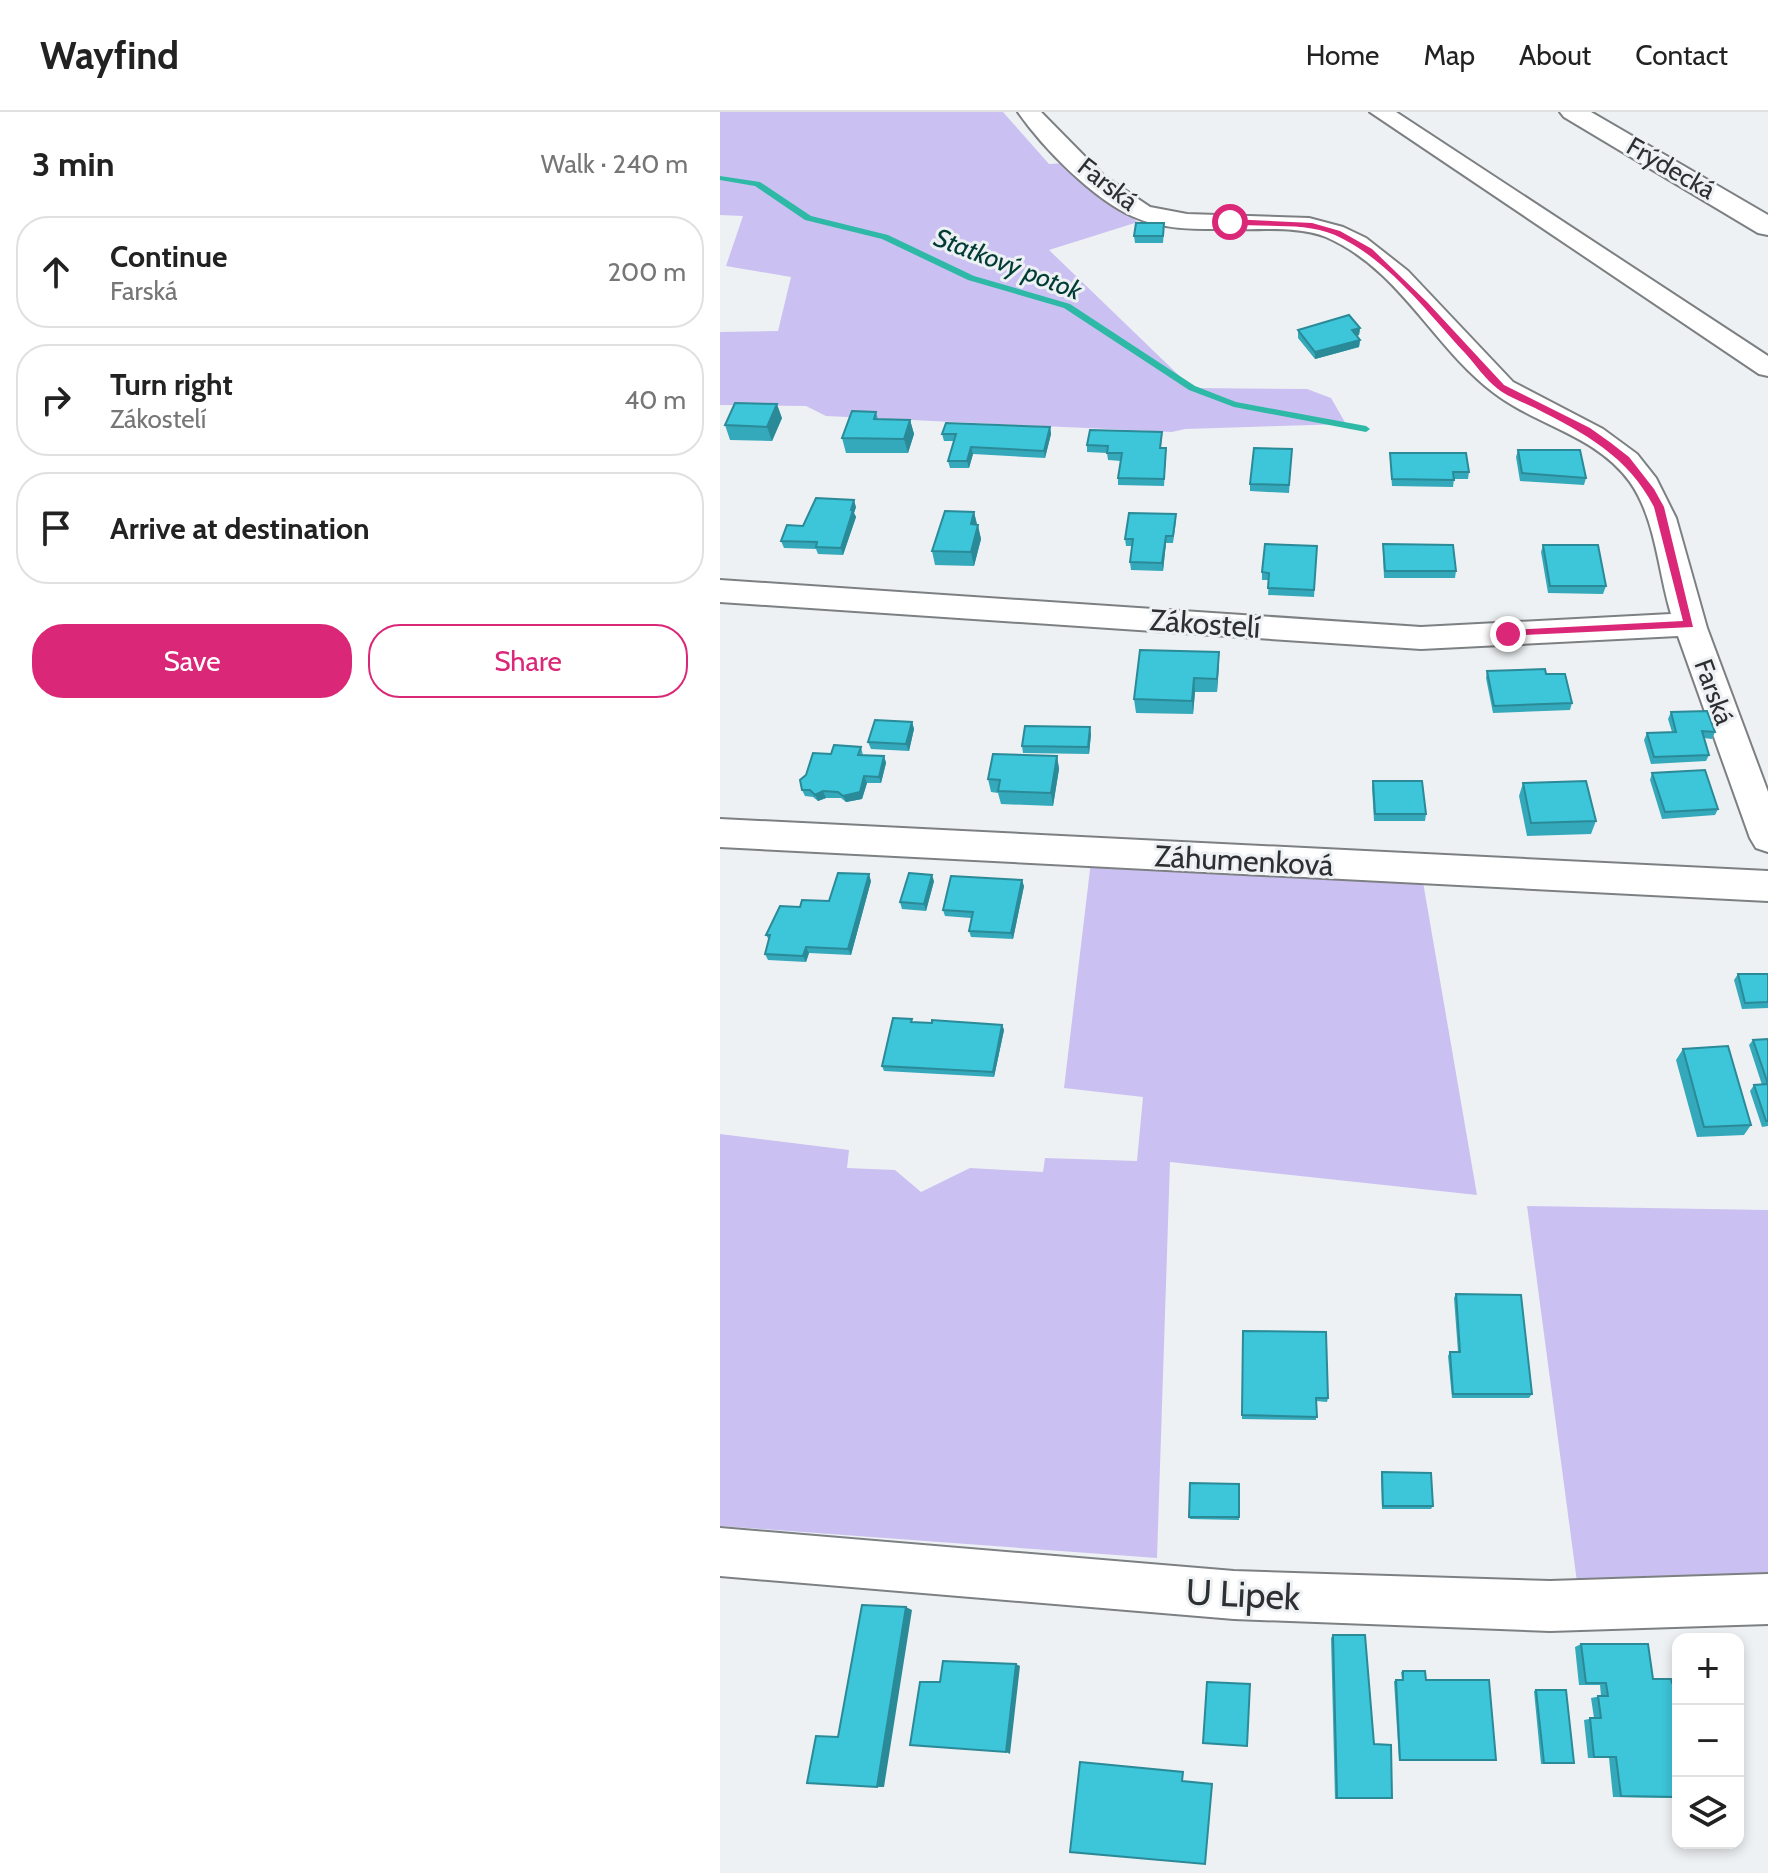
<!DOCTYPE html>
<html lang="en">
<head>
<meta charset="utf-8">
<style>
  body { margin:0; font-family:Cabin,sans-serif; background:#f6f6f6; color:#222 }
  .controls { position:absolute; right:24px; bottom:24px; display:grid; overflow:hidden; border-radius:16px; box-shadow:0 4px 12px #0003 }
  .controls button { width:72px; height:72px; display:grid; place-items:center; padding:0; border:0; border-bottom:2px solid #e0e0e0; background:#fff; color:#222; font:40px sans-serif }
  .stop { position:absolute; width:24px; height:24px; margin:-18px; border:6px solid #db2777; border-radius:50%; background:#fff }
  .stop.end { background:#db2777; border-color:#fff; box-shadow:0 2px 8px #0008 }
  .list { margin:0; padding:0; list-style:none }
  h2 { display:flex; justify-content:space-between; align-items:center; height:104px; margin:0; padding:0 32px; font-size:34px }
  h2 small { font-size:26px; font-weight:400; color:#767676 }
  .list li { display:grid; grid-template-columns:52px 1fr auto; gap:24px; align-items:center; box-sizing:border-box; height:112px; margin:0 16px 16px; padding:0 16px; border:2px solid #e0e0e0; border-radius:32px }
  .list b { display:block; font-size:30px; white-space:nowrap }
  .list p { margin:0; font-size:26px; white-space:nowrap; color:#767676 }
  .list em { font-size:26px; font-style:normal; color:#767676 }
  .actions { display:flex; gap:16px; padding:24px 32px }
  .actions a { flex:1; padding:18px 0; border:2px solid #db2777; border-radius:32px; text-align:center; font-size:28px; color:#db2777 }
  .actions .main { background:#db2777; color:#fff }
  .icon { flex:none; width:44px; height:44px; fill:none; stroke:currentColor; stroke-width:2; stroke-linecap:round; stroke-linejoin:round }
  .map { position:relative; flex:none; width:1048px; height:1761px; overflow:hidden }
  header { display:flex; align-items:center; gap:48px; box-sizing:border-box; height:112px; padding:0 40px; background:#fff; border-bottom:2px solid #e0e0e0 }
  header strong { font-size:38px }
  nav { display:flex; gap:44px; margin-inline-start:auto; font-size:28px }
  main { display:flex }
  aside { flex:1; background:#fff }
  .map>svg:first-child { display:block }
  .green { fill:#cac1f2 }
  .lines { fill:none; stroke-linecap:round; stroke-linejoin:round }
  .stream { fill:#2eb8a6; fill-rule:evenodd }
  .minor-casing { stroke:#7d8082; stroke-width:4 }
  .tertiary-casing { stroke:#7d8082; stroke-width:4 }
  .minor { fill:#fff; fill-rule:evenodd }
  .tertiary { fill:#fff; fill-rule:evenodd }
  .wall { fill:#34a9bb }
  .shaded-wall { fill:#2b8a98 }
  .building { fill:#3dc5d9; stroke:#2b8a98; stroke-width:2 }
  .route { fill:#db2777 }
  .labels { text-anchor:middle; stroke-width:6; stroke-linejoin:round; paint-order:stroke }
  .far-street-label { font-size:26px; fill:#2e2f30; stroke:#edf1f3 }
  .far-water-label { font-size:26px; font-style:italic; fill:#003c35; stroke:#edf1f3 }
  .street-label { font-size:30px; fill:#2e2f30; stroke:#edf1f3 }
  .near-street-label { font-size:36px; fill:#2e2f30; stroke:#edf1f3 }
</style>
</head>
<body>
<header>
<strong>Wayfind</strong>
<nav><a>Home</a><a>Map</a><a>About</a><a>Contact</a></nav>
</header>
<main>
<aside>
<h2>3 min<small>Walk · 240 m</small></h2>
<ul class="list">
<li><svg class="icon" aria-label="ahead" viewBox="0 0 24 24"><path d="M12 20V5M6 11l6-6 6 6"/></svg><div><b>Continue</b><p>Farská</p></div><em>200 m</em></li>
<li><svg class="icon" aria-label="right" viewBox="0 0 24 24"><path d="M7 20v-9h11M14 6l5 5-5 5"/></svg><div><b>Turn right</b><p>Zákostelí</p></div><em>40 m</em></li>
<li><svg class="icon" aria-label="arrive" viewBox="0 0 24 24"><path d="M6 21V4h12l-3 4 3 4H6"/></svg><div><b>Arrive at destination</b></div></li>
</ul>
<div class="actions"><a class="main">Save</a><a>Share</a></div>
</aside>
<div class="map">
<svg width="1048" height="1761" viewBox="0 0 1048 1761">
  <rect width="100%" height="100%" fill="#edf1f3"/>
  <path class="green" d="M0,0H283L329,52L345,51L388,90L418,110L329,138L472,276L587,277L611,286L626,312L465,317L452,320L106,304L86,294L0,293V220L58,219L71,165L6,154L23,104L0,103Z
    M371,749L703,770L757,1083L450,1050L437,1446L0,1414V1022L129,1038L127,1056L175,1058L201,1080L250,1056L323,1060L325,1046L417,1049L423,985L344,976Z
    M807,1094L1048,1098V1467L857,1470Z"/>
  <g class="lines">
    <path class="stream" d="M0,64L40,70L91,104L168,123L254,164L350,192L475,274L516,290L646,314L650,317L646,320L514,295L469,278L344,196L248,168L162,127L85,108L35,74L0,68Z"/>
    <g class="minor-casing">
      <path id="minor" d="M298,0H321L384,64L430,95L467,102L589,106L623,115L646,126L688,159L793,270L883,317L917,342L936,366L956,406L987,516L1048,680V740L1036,736L1030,726L958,524L701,537L0,490V468L701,515L951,502C938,459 936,407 910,370C876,323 817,314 774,281C712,234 680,157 606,125C578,114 545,118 516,117C482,117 446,119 414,105C374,88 323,36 298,0Z
        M650,0H676L1048,244V264L1039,262Z
        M0,707L1048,759V789L0,735Z
        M0,1416L514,1459L830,1469L1048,1462V1512L830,1519L514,1507L0,1464Z"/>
    </g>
    <g class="tertiary-casing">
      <path id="tertiary" d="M840,0H871L1048,103V123L1038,121L844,5Z"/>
    </g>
    <use href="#minor" class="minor"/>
    <use href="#tertiary" class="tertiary"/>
  </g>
  <path class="wall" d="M444,118L443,131H415L414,124Z
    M640,216L639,223L637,224L640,228L639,235L595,247L578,226V218Z
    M156,300L158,307L190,308L194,322L188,341H126L122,326Z
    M62,306L52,329L10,328L5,313Z
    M330,315L331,322L325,346L253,342L249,356H230L228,349L234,329H224L222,322Z
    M442,320L441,336L446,343L444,374L398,373V366L401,349L388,348L387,341L367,340V333Z
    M572,337L569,381L530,379V372Z
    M798,338L866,366L864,373L800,369L796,345Z
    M670,341L749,360L748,367H734L733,375L672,374L670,348Z
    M136,395L134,401L136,405L123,443L98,442L96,437L64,436L61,429L83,414Z
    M254,400L261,427L254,454L215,453L212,439Z
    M456,409L453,431H446L443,459L411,458L410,450L412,434H406L405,427Z
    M663,432L736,459L735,466H664L663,440Z
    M823,433L886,474L883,482L828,481L821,440Z
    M597,434L594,485L548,483L549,468H542V460Z
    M499,540L497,580H475L473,602L416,601L414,587Z
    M767,559L826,562L852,591L850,598L773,601L766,566Z
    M951,600L995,620L992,627L984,626L989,643L986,649L931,652L924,628L927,621L952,620L948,607Z
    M192,610L194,617L189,639L151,637L148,630Z
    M371,622L369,642L303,641L302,634Z
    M141,635L143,643L164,644L166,651L161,671H147L142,687L126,690L121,686H106L98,689L93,685L85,684L82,678L111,642Z
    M337,644L339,657L333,694L281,692L278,681L271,680L268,667Z
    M932,661L998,697L995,703L942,707L930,668Z
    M653,669L706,702L705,709H654L652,675Z
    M803,671L876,709L871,722L807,724L799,684Z
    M151,769L131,843L89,841L86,850L48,848L45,842L49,828L46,823L80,795L109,789Z
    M214,769L206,799L182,797L180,790Z
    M304,774L293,827L251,825L249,819L251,806L225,804L223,798Z
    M1018,862H1048V896L1022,897L1014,868Z
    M193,910L282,913L284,918L274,965L164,959L162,954Z
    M1048,927V1014L1042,1015L1030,979L1034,973H1042L1029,933L1033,928Z
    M963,937L1031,1013L1024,1023L977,1025L956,948Z
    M736,1182L812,1282L809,1286H732L728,1244L730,1240H738L734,1186Z
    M523,1219L608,1286L607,1290L596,1289V1308L522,1307Z
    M662,1360L713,1394L711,1397H662L661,1363Z
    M519,1372V1408L470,1407L469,1405Z
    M613,1523L654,1632L672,1686L615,1687L611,1526Z
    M861,1532L933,1567L958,1571V1598L956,1599L958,1686L893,1685L889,1646H868L864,1608L874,1606L871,1586L881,1584L880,1573H859L855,1535Z
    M683,1559L706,1568L773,1649H679L674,1569L682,1568L681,1560Z
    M816,1578L851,1652H821L814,1579Z"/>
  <path class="shaded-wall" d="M640,216L639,223L631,225L632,218Z
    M640,228L639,235L595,247V240Z
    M57,292L62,306L52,329L47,315Z
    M190,308L194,322L188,341L184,327Z
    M330,315L331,322L325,346L324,339Z
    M251,335L253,342L249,356L247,349Z
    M134,388L136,395L134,401L136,405L123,443L121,436Z
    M254,400L257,414L251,412Z
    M258,413L261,427L254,454L251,440Z
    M446,424V431L443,459L442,451Z
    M499,540V554L497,580V567Z
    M474,566L475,580L473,602L472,589Z
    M192,610L194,617L189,639L186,632Z
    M370,615L371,622L369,642L368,635Z
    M164,644L166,651L161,671L159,665Z
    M337,644L339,657L333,694L331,681Z
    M144,664L147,671L142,687L126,690L123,684Z
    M103,679L106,686L98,689L95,683Z
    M149,762L151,769L131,843L128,837Z
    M212,763L214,769L206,799L204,792Z
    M302,768L304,774L293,827L291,821Z
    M86,835L89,841L86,850L83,844Z
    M282,913L284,918L274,965L273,960Z
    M186,1495L192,1498L164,1675H157Z
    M296,1552L300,1554L290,1642L286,1640Z"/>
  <path class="building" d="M416,111H444L443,124H414Z
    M629,203L640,216L632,218L640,228L595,240L578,218Z
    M15,291L57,292L47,315L5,313Z
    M132,299L156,300L154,307L190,308L184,327L122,326Z
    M226,311L330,315L324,339L251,335L247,349H228L236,322H222Z
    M370,318L442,320L440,336H446L444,367L398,366L402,341H387L388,334L367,333Z
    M534,336L572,337L569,373L530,372Z
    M798,338H860L866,366L802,361Z
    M670,341H746L749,360H733L734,368L672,367Z
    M96,386L134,388L131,398H133L121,436L96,435L97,430L61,429L67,413L83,414Z
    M225,399L254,400L251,412L258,413L251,440L212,439Z
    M409,401L456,402L453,424H446L442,451L410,450L413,427H405Z
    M545,432L597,434L594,478L548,476L549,461L542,460Z
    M663,432L733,433L736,459H665Z
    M823,433H878L886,474H830Z
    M420,538L499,540L497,567L474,566L472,589L414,587Z
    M825,557L826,562H845L852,591L774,594L767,559Z
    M987,599L995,620L982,619L989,643L934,645L927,621L956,620L951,600Z
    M155,608L192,610L186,632L148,630Z
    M305,614L370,615L368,635L302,634Z
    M114,633L141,635L138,643L164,644L159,665L144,664L140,680L123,684L118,680L103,679L95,683L90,678H82L80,668L86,663L93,641L111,642Z
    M273,642L337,644L331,681L278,679L280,668L268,667Z
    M985,658L998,697L945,700L932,661Z
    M653,669H702L706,702H655Z
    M866,669L876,709L811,711L803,671Z
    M118,761L149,762L128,837L86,835L83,844L45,842L50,823H46L60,794L80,795L82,788L109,789Z
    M189,761L212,763L204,792L180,790Z
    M231,764L302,768L291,821L249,819L253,800L223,798Z
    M1018,862H1048V890L1025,891Z
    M173,906L192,907L191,910L212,911V908L282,913L273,960L162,954Z
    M1048,927V1009H1046L1034,973L1048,972L1033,928Z
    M1008,934L1031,1013L984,1015L963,937Z
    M736,1182L801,1183L812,1282H733L730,1240H740Z
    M523,1219L606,1220L608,1286H596L597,1305L522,1303Z
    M662,1360L711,1361L713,1394H663Z
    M470,1371L519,1372V1405H469Z
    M142,1493L186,1495L157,1675L87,1671L96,1624L118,1625Z
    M613,1523H645L654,1632L671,1633L672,1686H617Z
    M861,1532H928L933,1567H951L952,1571H958V1597H956L958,1609V1685L901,1684L896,1645H874L870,1606H881L878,1584H888L886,1571H866Z
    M223,1549L296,1552L286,1640L190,1633L200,1570H220Z
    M683,1559H705L706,1568H769L776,1648H680L676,1568H683Z
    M487,1570L530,1572L527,1634L483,1631Z
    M816,1578H846L854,1651H824Z
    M360,1650L463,1660L462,1669L492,1672L485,1752L350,1740Z"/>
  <path class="route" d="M510,107L592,111L620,119L652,137L707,190L784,273L870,316L891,331L909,345L934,377L944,395L973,515L784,524L782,522L788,518L963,509L934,395C908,344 864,321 815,296C803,290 788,285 778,277C765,267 755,252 745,241C707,200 667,146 615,123C582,109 542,117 507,111Z"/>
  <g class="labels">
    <g class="far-street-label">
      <text transform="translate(951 56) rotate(30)" y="9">Frýdecká</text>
      <text transform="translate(388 72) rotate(38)" y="9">Farská</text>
      <text transform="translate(994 580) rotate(70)" y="9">Farská</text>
    </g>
    <g class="far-water-label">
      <text transform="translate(288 152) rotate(21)" y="9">Statkový potok</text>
    </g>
    <g class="street-label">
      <text transform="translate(485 512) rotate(4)" y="10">Zákostelí</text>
      <text transform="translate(524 749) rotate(3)" y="10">Záhumenková</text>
    </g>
    <g class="near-street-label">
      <text transform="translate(523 1482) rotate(3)" y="13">U Lipek</text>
    </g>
  </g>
</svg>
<div class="controls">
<button>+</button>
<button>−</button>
<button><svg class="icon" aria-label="layers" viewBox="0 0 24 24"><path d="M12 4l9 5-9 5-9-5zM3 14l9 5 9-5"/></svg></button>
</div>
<div class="stop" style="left:510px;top:110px"></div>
<div class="stop end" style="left:788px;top:522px"></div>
</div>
</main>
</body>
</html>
